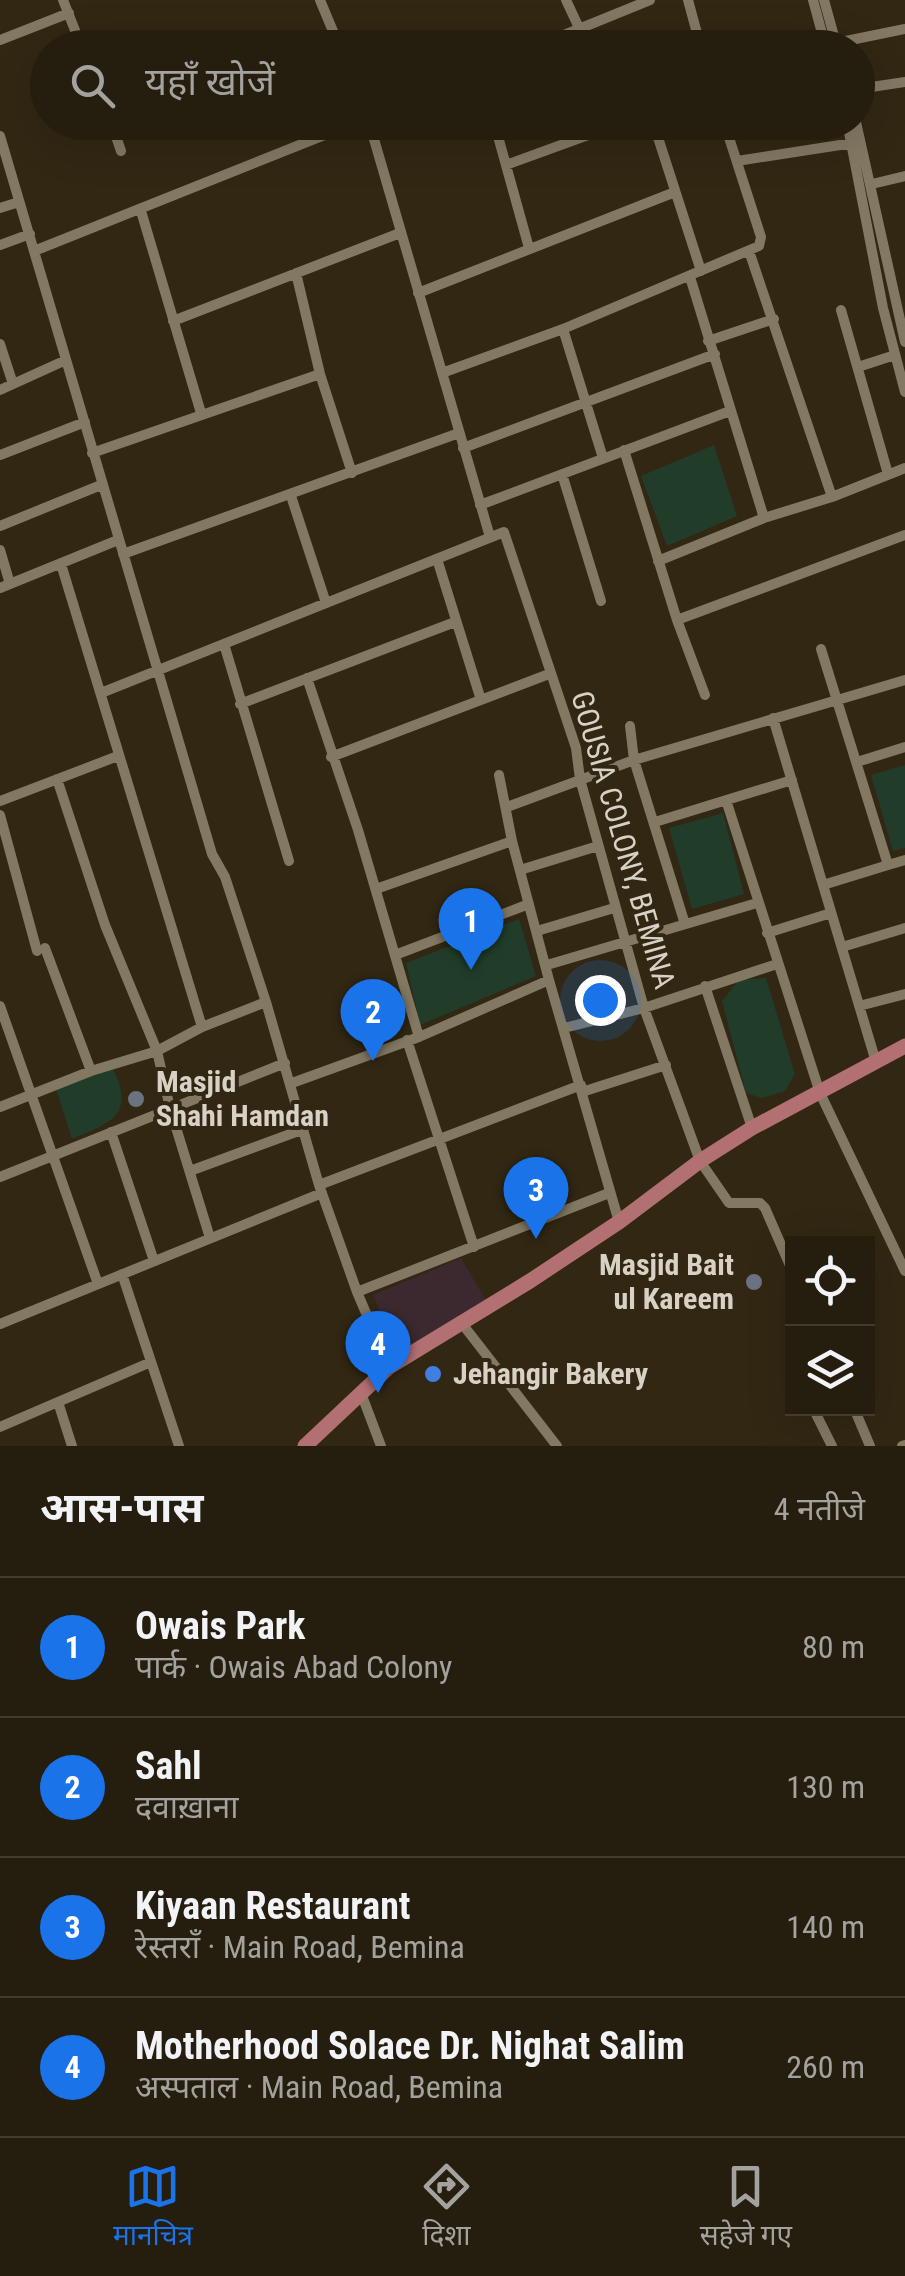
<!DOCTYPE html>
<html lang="hi">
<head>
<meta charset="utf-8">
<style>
  body { margin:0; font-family:"Roboto Condensed","Noto Sans Devanagari",sans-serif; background:#312a1c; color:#f1f3f6 }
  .controls { position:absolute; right:30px; bottom:30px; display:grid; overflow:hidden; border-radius:0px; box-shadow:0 10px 40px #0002 }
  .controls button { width:90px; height:90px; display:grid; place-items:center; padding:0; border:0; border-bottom:2px solid #423b2e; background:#251d0e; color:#f1f3f6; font:50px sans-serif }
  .you { position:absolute; left:600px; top:1000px; width:35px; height:35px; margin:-25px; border:8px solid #fff; border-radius:50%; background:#1a73e8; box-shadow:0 0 0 15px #1a73e833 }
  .badge { display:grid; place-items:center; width:65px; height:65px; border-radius:50%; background:#1a73e8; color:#fff; font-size:32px; font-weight:700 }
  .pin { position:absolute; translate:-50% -82px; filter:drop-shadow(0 2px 5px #0008) }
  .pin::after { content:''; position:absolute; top:52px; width:35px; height:30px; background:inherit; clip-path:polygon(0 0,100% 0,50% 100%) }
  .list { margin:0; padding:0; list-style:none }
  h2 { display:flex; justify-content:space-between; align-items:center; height:130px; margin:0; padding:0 40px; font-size:42px }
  h2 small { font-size:32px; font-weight:400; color:#a3a29e }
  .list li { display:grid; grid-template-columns:65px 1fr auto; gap:30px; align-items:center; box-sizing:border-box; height:140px; padding:0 40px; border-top:2px solid #423b2e }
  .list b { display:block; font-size:38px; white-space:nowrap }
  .list p { margin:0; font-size:32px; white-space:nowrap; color:#a3a29e }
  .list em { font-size:32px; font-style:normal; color:#a3a29e }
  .icon { flex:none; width:55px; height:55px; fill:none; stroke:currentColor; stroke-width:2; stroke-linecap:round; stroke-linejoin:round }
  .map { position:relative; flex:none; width:905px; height:1446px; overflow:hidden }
  .search { position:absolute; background:#251d0e; box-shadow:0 10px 40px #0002; left:30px; right:30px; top:30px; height:110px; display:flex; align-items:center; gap:25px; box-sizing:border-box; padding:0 35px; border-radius:55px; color:#a3a29e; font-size:38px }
  .sheet { height:690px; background:#251d0e }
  nav { display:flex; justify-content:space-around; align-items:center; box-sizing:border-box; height:140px; border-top:2px solid #423b2e; background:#251d0e; font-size:28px; color:#a3a29e }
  nav a { display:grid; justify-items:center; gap:5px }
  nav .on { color:#1a73e8 }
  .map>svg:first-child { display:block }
  .industrial { fill:#3c2930 }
  .green { fill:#213d2a }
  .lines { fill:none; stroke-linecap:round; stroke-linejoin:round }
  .minor { stroke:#837862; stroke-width:10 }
  .primary { stroke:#b37073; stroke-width:15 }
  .worship-dot { fill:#6b7280; stroke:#312713; stroke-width:4 }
  .shop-dot { fill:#3f7fe0; stroke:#312713; stroke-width:4 }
  .labels { text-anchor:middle; stroke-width:8; stroke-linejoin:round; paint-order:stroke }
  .street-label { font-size:30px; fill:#d8d2c6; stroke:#312713 }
  .poi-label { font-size:30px; font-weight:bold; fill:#d8d2c6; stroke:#312713; text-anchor:start }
</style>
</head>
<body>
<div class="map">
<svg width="905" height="1446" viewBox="0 0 905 1446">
  <rect width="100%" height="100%" fill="#312713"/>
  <path class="industrial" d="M461,1258L485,1299L407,1353L394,1346L373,1295Z"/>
  <path class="green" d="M714,445L737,516L667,546L641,476Z
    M905,765V848L893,851L871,775Z
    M723,813L744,894L692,909L669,828Z
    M519,919L536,976L420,1025L406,963Z
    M766,978L795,1074L785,1091L762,1098L746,1093L722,1001L739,980Z
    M112,1067C137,1115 110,1123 72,1139L56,1089Z"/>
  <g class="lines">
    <path class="minor" d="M63,0L82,48
      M320,0L340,48
      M566,0L580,30
      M688,0L701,48
      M813,0L826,48
      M824,0L837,47
      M0,40L69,13
      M836,43L905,29
      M532,48L650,0
      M858,89L905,82
      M111,122L121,151
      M369,122L490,537
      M494,122L529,248
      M653,122L701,271
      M847,122L883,308L905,392
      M856,122L905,342
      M0,136L212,854L225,877L266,1002L319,1185L357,1292L389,1367
      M737,161L853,143
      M506,165L624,122
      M872,184L905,176
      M0,208L19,202
      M141,211L201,413
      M0,245L30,234
      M34,251L357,122
      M749,251L832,497
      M296,273L320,374L352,473
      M690,277L764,518
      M418,293L675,192
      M841,310L888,474
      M173,321L400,233
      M563,329L603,458
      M708,341L774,319
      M0,344L13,384
      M858,367L895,355
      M442,373L563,329L759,246L761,237L724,122
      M0,390L66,360
      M463,448L715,354
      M624,450L677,620L705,695
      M92,453L320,374
      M0,455L85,422
      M562,474L601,601
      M291,496L326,603
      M480,505L730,411
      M0,526L101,485
      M0,550L10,584
      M123,554L459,433
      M437,559L481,700
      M658,561L764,518L832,497L905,468
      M61,564L202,1027
      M0,588L118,540
      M677,620L905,535
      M224,644L289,861
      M821,649L888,865L823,885
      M307,678L358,830L419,1037
      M101,693L504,532L576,748L580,779L644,1008L700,1161L729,1203H760L765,1208L792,1270
      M240,704L455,622
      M773,718L876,1062
      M630,726L634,760L685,924
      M331,757L549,674
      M857,762L905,747
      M499,775L512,841L549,980L619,1222
      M57,779L105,925L157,1051L170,1108L210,1238
      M726,800L820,1093L905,1271
      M0,801L118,756
      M507,807L634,760L905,680
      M0,815L37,951
      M655,822L792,780
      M888,865L905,860
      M520,870L598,846
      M376,889L512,841
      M537,931L614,908
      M767,933L831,913
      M842,947L905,928
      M45,948L91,1071
      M395,955L529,904
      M547,965L757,903
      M705,986L752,1128
      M0,1006L98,1284
      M859,1006L905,994
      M564,1028L644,1008L777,964
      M407,1040L474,1247
      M292,1083L419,1037L549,980
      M582,1092L666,1065
      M0,1107L91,1071L157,1051L202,1027L266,1002
      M111,1132L154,1261
      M190,1171L304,1129
      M0,1177L285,1063
      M319,1185L581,1085
      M122,1274L179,1446
      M357,1292L609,1193
      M460,1321L557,1446
      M0,1324L322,1193
      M361,1393L381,1446
      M58,1402L72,1446
      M813,1408L832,1446
      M854,1408L870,1446
      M0,1427L151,1362
      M902,1446L905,1445"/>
    <path class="primary" d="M305,1446L389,1367L530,1281L619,1222L700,1161L752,1128L905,1046"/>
  </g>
  <g class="worship-dot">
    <circle cx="136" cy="1099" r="10"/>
    <circle cx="754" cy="1282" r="10"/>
  </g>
  <circle class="shop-dot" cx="433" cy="1374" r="10"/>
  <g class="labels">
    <g class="street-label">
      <text transform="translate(623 840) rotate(74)" y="10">GOUSIA COLONY, BEMINA</text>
    </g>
    <g class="poi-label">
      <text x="156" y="1092">Masjid<tspan x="156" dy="34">Shahi Hamdan</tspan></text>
      <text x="734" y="1275" text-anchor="end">Masjid Bait<tspan x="734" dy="34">ul Kareem</tspan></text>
      <text x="453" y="1384">Jehangir Bakery</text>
    </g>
  </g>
</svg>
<div class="controls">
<button><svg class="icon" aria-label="locate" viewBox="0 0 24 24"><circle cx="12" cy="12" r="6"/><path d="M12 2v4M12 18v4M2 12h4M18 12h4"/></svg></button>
<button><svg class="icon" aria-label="layers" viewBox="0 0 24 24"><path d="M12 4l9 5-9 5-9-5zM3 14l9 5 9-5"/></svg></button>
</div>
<div class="you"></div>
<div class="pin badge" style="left:471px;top:970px">1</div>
<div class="pin badge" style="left:373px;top:1061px">2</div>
<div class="pin badge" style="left:536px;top:1239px">3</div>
<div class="pin badge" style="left:378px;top:1393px">4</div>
<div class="search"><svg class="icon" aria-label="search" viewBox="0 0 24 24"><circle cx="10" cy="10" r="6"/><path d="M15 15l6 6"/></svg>यहाँ खोजें</div>
</div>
<section class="sheet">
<h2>आस-पास<small>4 नतीजे</small></h2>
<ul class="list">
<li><span class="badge">1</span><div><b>Owais Park</b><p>पार्क · Owais Abad Colony</p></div><em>80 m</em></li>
<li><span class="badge">2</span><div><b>Sahl</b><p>दवाख़ाना</p></div><em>130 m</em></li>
<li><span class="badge">3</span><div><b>Kiyaan Restaurant</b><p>रेस्तराँ · Main Road, Bemina</p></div><em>140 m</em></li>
<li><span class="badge">4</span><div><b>Motherhood Solace Dr. Nighat Salim</b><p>अस्पताल · Main Road, Bemina</p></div><em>260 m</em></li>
</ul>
</section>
<nav>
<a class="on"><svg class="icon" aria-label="map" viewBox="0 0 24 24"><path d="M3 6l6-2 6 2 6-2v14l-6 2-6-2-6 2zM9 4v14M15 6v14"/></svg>मानचित्र</a>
<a><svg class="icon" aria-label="directions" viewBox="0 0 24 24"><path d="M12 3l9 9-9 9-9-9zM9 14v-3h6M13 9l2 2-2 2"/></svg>दिशा</a>
<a><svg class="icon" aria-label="saved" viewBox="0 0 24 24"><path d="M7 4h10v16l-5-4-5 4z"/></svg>सहेजे गए</a>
</nav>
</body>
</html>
